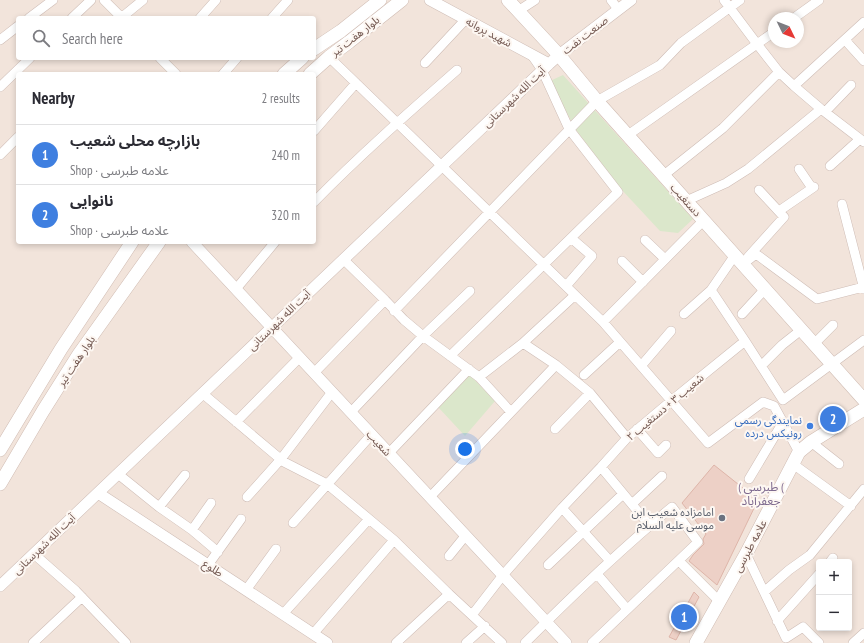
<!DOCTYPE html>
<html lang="en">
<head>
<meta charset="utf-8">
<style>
  body { margin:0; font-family:"PT Sans Narrow","Noto Sans Arabic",sans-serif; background:#f7f7f7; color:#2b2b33 }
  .controls { position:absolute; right:12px; bottom:12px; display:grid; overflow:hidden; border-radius:4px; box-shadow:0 2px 6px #0003 }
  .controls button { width:36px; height:36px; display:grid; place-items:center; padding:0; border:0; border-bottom:1px solid #e1e1e2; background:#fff; color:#2b2b33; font:20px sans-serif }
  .compass { position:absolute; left:768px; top:12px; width:36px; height:36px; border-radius:50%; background:#fff; box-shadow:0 2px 6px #0003; rotate:133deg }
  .you { position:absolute; left:465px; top:449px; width:14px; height:14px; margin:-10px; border:3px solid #fff; border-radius:50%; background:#1a73e8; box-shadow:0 0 0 6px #1a73e833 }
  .badge { display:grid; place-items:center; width:26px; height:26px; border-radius:50%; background:#d66960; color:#fff; font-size:13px; font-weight:700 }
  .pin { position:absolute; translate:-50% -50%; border:2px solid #fff; box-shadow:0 1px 4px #0006 }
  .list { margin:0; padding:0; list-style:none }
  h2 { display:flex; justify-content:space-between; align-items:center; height:52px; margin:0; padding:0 16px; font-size:17px }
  h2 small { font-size:13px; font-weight:400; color:#7c7c81 }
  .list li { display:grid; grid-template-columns:26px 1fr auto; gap:12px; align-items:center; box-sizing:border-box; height:60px; padding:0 16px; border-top:1px solid #e1e1e2 }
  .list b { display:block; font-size:15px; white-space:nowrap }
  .list p { margin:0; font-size:13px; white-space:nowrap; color:#7c7c81 }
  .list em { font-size:13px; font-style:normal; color:#7c7c81 }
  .icon { flex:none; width:22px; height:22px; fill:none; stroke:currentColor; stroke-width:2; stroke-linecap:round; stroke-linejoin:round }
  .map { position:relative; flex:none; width:864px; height:643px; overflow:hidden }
  .search { position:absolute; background:#fff; box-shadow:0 2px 6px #0003; left:16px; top:16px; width:300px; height:44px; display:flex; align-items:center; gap:10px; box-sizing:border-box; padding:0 14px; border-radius:4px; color:#7c7c81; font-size:15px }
  .panel { position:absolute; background:#fff; box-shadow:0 2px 6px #0003; left:16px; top:72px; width:300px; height:172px; border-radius:4px }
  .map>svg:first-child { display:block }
  .residential { fill:#f2e4db; fill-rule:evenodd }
  .green { fill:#dbe7cb }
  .building { fill:#edd0c6; stroke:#deb5a9 }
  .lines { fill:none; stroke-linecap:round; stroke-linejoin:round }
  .minor-casing { stroke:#cebcb5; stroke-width:10 }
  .tertiary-casing { stroke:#cebcb5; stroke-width:12 }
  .secondary-casing { stroke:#d0bcb3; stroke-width:14 }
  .minor { stroke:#fff; stroke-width:9 }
  .tertiary { stroke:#fff; stroke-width:11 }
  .secondary { stroke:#fff; stroke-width:13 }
  .shop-dot { fill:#3f7fe0; stroke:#fdf7f2; stroke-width:1.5 }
  .worship-dot { fill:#6b7280; stroke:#fdf7f2; stroke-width:1.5 }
  .labels { text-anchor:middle; stroke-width:4; stroke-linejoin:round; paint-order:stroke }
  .street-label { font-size:11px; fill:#735851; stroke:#fdf7f2 }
  .shop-label { font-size:11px; fill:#366cbe; stroke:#fdf7f2; text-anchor:end }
  .worship-label { font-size:11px; fill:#5b616d; stroke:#fdf7f2; text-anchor:end }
  .neighbourhood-label { font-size:12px; fill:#7d698e; stroke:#fdf7f2 }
</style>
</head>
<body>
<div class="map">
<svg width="864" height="643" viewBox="0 0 864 643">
  <rect width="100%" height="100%" fill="#fbf3ec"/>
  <path class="residential" d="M0,0H864V643H0ZM18,18H314V58H18ZM774,18H798V42H774ZM18,74H314V242H18ZM819,562H849V628H819Z"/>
  <path class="green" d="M563,75L693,219L678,233L660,231L620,188L576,130L550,81Z
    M469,374L495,401L465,436L438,407Z"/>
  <path class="building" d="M714,465L758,500L717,585L689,561L693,555L704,544L703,539L706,534L682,503Z
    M694,592L699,597L676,640L669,637Z"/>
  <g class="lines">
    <g class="minor-casing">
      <path id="minor" d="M104,0L122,18
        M611,0L618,9
        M724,0L757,44L779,72L794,86L821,109L864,142
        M518,11L535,0
        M29,18L53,0
        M72,18L91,0
        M121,18L143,0
        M200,18L216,0
        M272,18L288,0
        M794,18L819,0
        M0,40L18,26
        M845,40L864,61
        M329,57L603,322L708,443L763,402L774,406
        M160,58L176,74
        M425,63L466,19
        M223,74L237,58
        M794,86L864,22
        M0,87L30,58
        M825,112L851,85
        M314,131L356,83
        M628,135L774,32
        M0,155L18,137
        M830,166L860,139
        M799,169L812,188
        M664,175L723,128L779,72
        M686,201L726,183L748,169L821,109
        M314,202C359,156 408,113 457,70
        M842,204L864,289
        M779,211L814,187
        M645,240L665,259
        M735,255L711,290L745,341
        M748,257L784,217L759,190
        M343,259L385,300L404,320L423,336L479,377L510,411
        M622,261L643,282
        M743,264L756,254L817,299L863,287
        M566,286L592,256L571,238
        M236,289L275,242
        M394,311L597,101L660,65L681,43L740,0
        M684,314L711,290
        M742,314L765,289
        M603,322L704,220
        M523,343L556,365L590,393L627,438
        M814,344L833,325
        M450,356L618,192L569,129L542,70L531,54
        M641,366L671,331
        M761,366L782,345L801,330
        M314,373L385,300
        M584,375L620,342
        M479,377L523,343L575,295
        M202,393L278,457L284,462L327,484L369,519L394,540L449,594L502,643
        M774,406L799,452
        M351,412L423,336L470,291
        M236,422L300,357
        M555,429L590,393
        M637,429L658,453L666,445
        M811,442L839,464
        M389,453L469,369
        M793,464L851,506
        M601,467L650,526
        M118,474L159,507L192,530L218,552
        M749,479L783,422
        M247,497L281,459L332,392
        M430,497L556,365
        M632,504L662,476
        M159,507L185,475
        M562,508L610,561
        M293,523L372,434
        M192,530L211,503
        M34,554L76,591L126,643
        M746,554L786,638L803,627L819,643
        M449,556L466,535
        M679,561L719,601
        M830,562L833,558
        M208,565L241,519
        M548,565L623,494
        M597,574L627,609
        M246,590L276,549
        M764,592L789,570L810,555L864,489
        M283,614L369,519
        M472,615L503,575L562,508L601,467L627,438L671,401L745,341L783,400L864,340
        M777,621L819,574
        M313,634L394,540
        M33,643L82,597
        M396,643L449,594
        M466,643L485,626
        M525,643C572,596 621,549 672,507L698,542L592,643
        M853,643L864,633"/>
    </g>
    <g class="tertiary-casing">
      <path id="tertiary" d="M430,0L549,64
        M192,242L566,643
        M98,493L327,643
        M0,586L549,64L559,55L631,0"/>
    </g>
    <g class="secondary-casing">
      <path id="secondary" d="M508,0L559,55L597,101L864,400
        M314,49L341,31L380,0
        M284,74L302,58
        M310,74L329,57L349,42L402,0
        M0,450L61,349L132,242
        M0,484L43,411L79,354L159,242
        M696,643L746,554L799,452L811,442L864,409"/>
    </g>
    <use href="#minor" class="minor"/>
    <use href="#tertiary" class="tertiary"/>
    <use href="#secondary" class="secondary"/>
  </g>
  <circle class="shop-dot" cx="810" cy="426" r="4"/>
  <circle class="worship-dot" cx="722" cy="518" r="4"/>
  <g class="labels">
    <g class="street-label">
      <text transform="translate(489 32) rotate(28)" y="4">شهید پروانه</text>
      <text transform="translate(585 35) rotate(-38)" y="4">صنعت نفت</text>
      <text transform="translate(355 36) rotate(-38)" y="4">بلوار هفت تیر</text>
      <text transform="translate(514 97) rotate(-44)" y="4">آیت الله شهرستانی</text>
      <text transform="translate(686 200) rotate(48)" y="4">دستغیب</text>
      <text transform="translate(279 320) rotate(-44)" y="4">آیت الله شهرستانی</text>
      <text transform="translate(76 361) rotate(-56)" y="4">بلوار هفت تیر</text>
      <text transform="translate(665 407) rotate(-40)" y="4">شعیب ۳ + دستغیب ۲</text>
      <text transform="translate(379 443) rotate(47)" y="4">شعیب</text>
      <text transform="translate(44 544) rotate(-44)" y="4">آیت الله شهرستانی</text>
      <text transform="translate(750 546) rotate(-62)" y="4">علامه طبرسی</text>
      <text transform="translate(213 568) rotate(33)" y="4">طلوع</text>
    </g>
    <g class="shop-label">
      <text x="802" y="424">نمایندگی رسمی<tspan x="802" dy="13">رونیکس درده</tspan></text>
    </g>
    <g class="worship-label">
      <text x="714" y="516">امامزاده شعیب ابن<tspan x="714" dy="13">موسی علیه السلام</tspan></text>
    </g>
    <g class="neighbourhood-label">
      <text x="761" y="491">( طبرسی (<tspan x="761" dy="14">جعفرآباد</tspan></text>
    </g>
  </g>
</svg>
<div class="controls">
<button>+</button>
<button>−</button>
</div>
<svg class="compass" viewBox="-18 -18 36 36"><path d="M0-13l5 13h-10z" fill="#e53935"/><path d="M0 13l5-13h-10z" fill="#7c7c81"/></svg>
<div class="you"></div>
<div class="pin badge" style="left:684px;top:617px;background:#3f7fe0">1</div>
<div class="pin badge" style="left:833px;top:419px;background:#3f7fe0">2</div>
<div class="search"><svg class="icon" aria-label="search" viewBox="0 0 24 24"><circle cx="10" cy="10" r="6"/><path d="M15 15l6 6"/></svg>Search here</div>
<section class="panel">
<h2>Nearby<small>2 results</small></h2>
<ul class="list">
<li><span class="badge" style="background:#3f7fe0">1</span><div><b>بازارچه محلی شعیب</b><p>Shop · علامه طبرسی</p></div><em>240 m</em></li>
<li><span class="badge" style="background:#3f7fe0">2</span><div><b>نانوایی</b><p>Shop · علامه طبرسی</p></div><em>320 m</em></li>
</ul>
</section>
</div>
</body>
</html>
